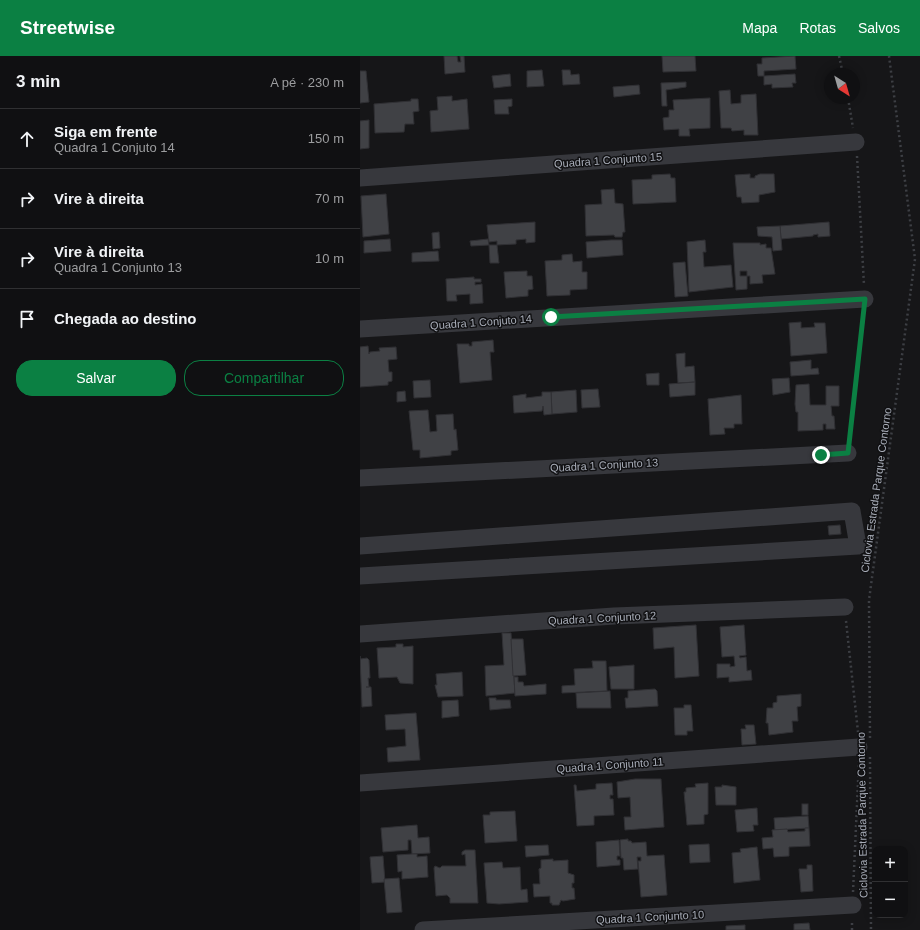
<!DOCTYPE html>
<html lang="pt">
<meta charset="utf-8">
<style>
:root{--surface:#101012;--page:#1e1e20;--text:#f1f3f6;--muted:#9c9d9f;--line:#303032;--accent:#0b8043}
body{margin:0;font-family:Arial,sans-serif;background:var(--page);color:var(--text)}
.controls{position:absolute;right:12px;bottom:12px;display:grid;overflow:hidden;border-radius:8px;box-shadow:0 2px 10px #0003}
.controls button{width:36px;height:36px;display:grid;place-items:center;padding:0;border:0;border-bottom:1px solid var(--line);background:var(--surface);color:var(--text);font:20px sans-serif}
.compass{position:absolute;left:464px;top:12px;width:36px;height:36px;border-radius:50%;background:var(--surface);box-shadow:0 2px 10px #0003;rotate:143deg}
.stop{position:absolute;width:12px;height:12px;margin:-9px;border:3px solid #0b8043;border-radius:50%;background:#fff}
.stop.end{background:#0b8043;border-color:#fff;box-shadow:0 1px 4px #0008}
.list{margin:0;padding:0;list-style:none}
h2{display:flex;justify-content:space-between;align-items:center;height:52px;margin:0;padding:0 16px;font-size:17px}
h2 small{font-size:13px;font-weight:400;color:var(--muted)}
.list li{display:grid;grid-template-columns:26px 1fr auto;gap:12px;align-items:center;box-sizing:border-box;height:60px;padding:0 16px;border-top:1px solid var(--line)}
.list b{display:block;font-size:15px;white-space:nowrap}
.list p{margin:0;font-size:13px;white-space:nowrap;color:var(--muted)}
.list em{font-size:13px;font-style:normal;color:var(--muted)}
.actions{display:flex;gap:8px;padding:12px 16px}
.actions a{flex:1;padding:9px 0;border:1px solid var(--accent);border-radius:16px;text-align:center;font-size:14px;color:var(--accent)}
.actions .main{background:var(--accent);color:#fff}
.icon{flex:none;width:22px;height:22px;fill:none;stroke:currentColor;stroke-width:2;stroke-linecap:round;stroke-linejoin:round}
.map{position:relative;flex:none;width:560px;height:874px;overflow:hidden}
header{display:flex;align-items:center;gap:24px;box-sizing:border-box;height:56px;padding:0 20px;background:var(--accent);color:#fff}
header strong{font-size:19px}
nav{display:flex;gap:22px;margin-inline-start:auto;font-size:14px}
main{display:flex}
aside{flex:1;background:var(--surface)}
.map>svg:first-child{display:block}
.building{fill:#404145;stroke:#303034}
.lines{fill:none;stroke-linecap:round;stroke-linejoin:round}
.path{stroke:#3d3f44;stroke-width:2.5;stroke-dasharray:2 3;stroke-linecap:butt}
.street{stroke:#37383d;stroke-width:17}
.route{stroke:#0b8043;stroke-width:5}
.labels{text-anchor:middle;stroke-width:3;stroke-linejoin:round;paint-order:stroke}
.street-label{font-size:11px;fill:#a8adb8;stroke:#111113}
</style>
<header>
<strong>Streetwise</strong>
<nav><a>Mapa</a><a>Rotas</a><a>Salvos</a></nav>
</header>
<main>
<aside>
<h2>3 min<small>A pé · 230 m</small></h2>
<ul class="list">
<li><svg class="icon" aria-label="ahead" viewBox="0 0 24 24"><path d="M12 20V5M6 11l6-6 6 6"/></svg><div><b>Siga em frente</b><p>Quadra 1 Conjuto 14</p></div><em>150 m</em></li>
<li><svg class="icon" aria-label="right" viewBox="0 0 24 24"><path d="M7 20v-9h11M14 6l5 5-5 5"/></svg><div><b>Vire à direita</b></div><em>70 m</em></li>
<li><svg class="icon" aria-label="right" viewBox="0 0 24 24"><path d="M7 20v-9h11M14 6l5 5-5 5"/></svg><div><b>Vire à direita</b><p>Quadra 1 Conjunto 13</p></div><em>10 m</em></li>
<li><svg class="icon" aria-label="arrive" viewBox="0 0 24 24"><path d="M6 21V4h12l-3 4 3 4H6"/></svg><div><b>Chegada ao destino</b></div></li>
</ul>
<div class="actions"><a class="main">Salvar</a><a>Compartilhar</a></div>
</aside>
<div class="map">
<svg width="560" height="874" viewBox="0 0 560 874">
<rect width="100%" height="100%" fill="#161618"/>
<g class="building">
<path d="M84,0H97L98,6H101L100,0H104L105,16L85,18Z"/>
<path d="M302,0H335L336,15L303,16Z"/>
<path d="M435,0L436,13L404,15V20H398L397,8H402V2Z"/>
<path d="M182,14L184,30L167,31V15Z"/>
<path d="M202,14H210L211,19L219,18L220,28L203,29Z"/>
<path d="M0,15H6L9,46L0,47Z"/>
<path d="M150,18L151,30L134,32L132,20Z"/>
<path d="M435,18L436,27H432L433,31L412,32V28L404,29V20Z"/>
<path d="M326,26V31L306,34L307,50H302L301,27Z"/>
<path d="M279,29L280,38L254,41L253,31Z"/>
<path d="M370,34L371,48L381,47V39L396,38L398,79H384V74L372,75L371,72H361L359,35Z"/>
<path d="M92,40V45L107,43L109,73L71,76L70,55L78,54L77,41Z"/>
<path d="M350,42V72L329,73L330,80H319V73L304,74L303,62L309,61V54H314L313,44Z"/>
<path d="M51,43H58L59,55L53,56L54,68H45L44,76L15,77L14,48L51,45Z"/>
<path d="M152,43V50L148,51L149,58H135L134,44Z"/>
<path d="M9,64V92L0,93V65Z"/>
<path d="M310,118L311,122H315L316,146L273,148L272,124L292,123V119Z"/>
<path d="M390,118V122H395V120L400,118H414L415,136L399,139V146L382,147L381,141H377L375,119Z"/>
<path d="M254,133L255,147L263,148L265,176H263L262,181H255L254,179L226,180L225,149L242,148L241,134Z"/>
<path d="M26,138L29,178L3,181L1,140Z"/>
<path d="M175,166V186L166,187V183L156,184V188L137,189V185L129,186L127,169Z"/>
<path d="M469,166L470,180L458,181V178L453,179V180L421,183L420,170Z"/>
<path d="M420,170L422,194L413,195L412,181L398,180L397,171Z"/>
<path d="M79,176L80,192L73,193L72,177Z"/>
<path d="M30,183L31,195L4,197V185Z"/>
<path d="M128,183L129,189L111,190L110,185Z"/>
<path d="M251,184H262L263,199L227,202L226,186Z"/>
<path d="M345,184L346,196H343L344,211L371,209L373,231L329,236L327,186Z"/>
<path d="M373,187H400V189L406,188V192H411L415,218L402,219L403,227L390,228V220H387V215H380V220H387V233L376,234Z"/>
<path d="M129,189H137L139,207H130Z"/>
<path d="M78,195L79,205L52,206V197Z"/>
<path d="M212,198L213,206L222,205V216H227V233L210,234V239L187,240L185,205L202,204V199Z"/>
<path d="M325,206L328,240L315,241L313,207Z"/>
<path d="M167,215V220H172L173,233L168,234V240L146,242L144,216Z"/>
<path d="M114,221V223H121V226H115V229L122,228L123,247L110,248V238L96,239L97,245H87L86,223Z"/>
<path d="M441,266V272L455,271L454,267H465L467,297L431,300L429,267Z"/>
<path d="M133,284L134,296H130L132,324L100,327L97,288H109V290H112V286Z"/>
<path d="M8,290L9,298L10,296L20,295L19,292L36,291L37,303L28,304L29,316H32V325L28,326V329L0,331V291Z"/>
<path d="M325,297V311L334,310L335,326L318,327L316,298Z"/>
<path d="M451,304V313L458,312L459,318L431,320L430,306Z"/>
<path d="M299,317V329H287L286,318Z"/>
<path d="M429,322L430,336L413,339L412,323Z"/>
<path d="M70,324L71,341L54,342L53,325Z"/>
<path d="M335,326V339L310,341L309,328Z"/>
<path d="M449,328L450,349H466V330H479V350H471L472,360H474L475,373H466V368H463V374L438,375V356H436L435,348L436,329Z"/>
<path d="M238,333L240,351L222,352L221,334Z"/>
<path d="M216,334L217,356L192,358L191,336Z"/>
<path d="M45,335L46,345L37,346V336Z"/>
<path d="M182,336H191L192,358L184,359L183,350L182,355L154,357L153,340L166,338V342L182,340Z"/>
<path d="M381,339L382,368H374V372H364L365,378L350,379L348,343Z"/>
<path d="M68,354L70,376L77,375L76,359L93,358L94,374L96,373L98,394L91,395V399L60,402V394H53L49,355Z"/>
<path d="M480,469L481,478L469,479L468,470Z"/>
<path d="M336,569L339,620L315,622L314,591L294,593L293,572Z"/>
<path d="M384,569L386,599L379,600L380,602L386,601L387,615L391,614L392,624L369,626V621L357,622V608H370V611L375,610L374,600L362,601L360,571Z"/>
<path d="M142,577H151L155,637L126,640L125,610L144,609Z"/>
<path d="M151,583H163L166,619L153,620Z"/>
<path d="M36,588H43V591L53,590V628L40,627L37,621L19,622L17,592L36,591Z"/>
<path d="M0,600V603L7,602L9,604L10,622H8L9,631H6H11L12,650L2,651Z"/>
<path d="M232,605H246L247,635L202,637V630L215,629L214,613L233,612Z"/>
<path d="M274,609V633H251L249,611Z"/>
<path d="M102,616L103,640L78,641L75,629H77L76,618Z"/>
<path d="M154,621H158V626H163L164,630L186,628V638L155,640Z"/>
<path d="M295,633L297,635L298,650L266,652L265,642H268V635Z"/>
<path d="M250,635L251,652H217L216,637Z"/>
<path d="M441,638V650L437,651L438,665H432L433,676L409,679L408,667H406L407,652H413V647L417,646V640Z"/>
<path d="M129,642H136V644H150L151,652L130,654Z"/>
<path d="M98,644L99,660L82,662V645Z"/>
<path d="M324,649H331L333,675H327V679H315L314,652H324Z"/>
<path d="M56,657L60,704L28,706L27,692L46,690L45,673L26,674L25,659Z"/>
<path d="M385,669H394L396,688L382,689L381,673H386Z"/>
<path d="M275,723H301L304,771L265,774L264,761H271L270,741L258,742L257,726Z"/>
<path d="M252,727L253,739H250V743H253L254,759L234,760V769L217,770L214,729H216L217,735L236,733V728Z"/>
<path d="M348,727V758L344,759V768L327,769L324,736H326V732L336,731L335,728Z"/>
<path d="M362,729L376,731V749H356L355,731H362Z"/>
<rect x="442" y="748" width="6" height="11"/>
<path d="M397,752L398,769H393L394,775L377,776L375,754Z"/>
<path d="M155,755L157,785L125,787L123,759H130V756Z"/>
<path d="M448,760L449,772L415,774L414,762Z"/>
<path d="M57,769L58,782L69,781L70,797L52,798L51,784H48V794L23,796L21,772Z"/>
<path d="M445,772H449L450,790L429,791V800L414,801L413,792L403,793L402,782L413,781L412,774L427,773L428,776L445,775Z"/>
<path d="M268,783V785H271L272,787L286,786L287,800L304,799L307,839L281,841L278,805H281V801H277L278,813L264,814L263,802H261L260,784Z"/>
<path d="M259,784L260,800H257V804H260V809L237,811L236,786Z"/>
<path d="M349,788L350,806L330,807L329,789Z"/>
<path d="M188,789L189,799L166,801L165,790Z"/>
<path d="M397,791L400,824L374,827L372,797L381,796L380,793Z"/>
<path d="M105,794H115L118,847H90V842L87,839L76,840L74,812L75,810L80,812L82,810H106L105,798L102,799V796Z"/>
<path d="M52,798H57V801L67,800L68,821L42,823V815L38,816L37,799Z"/>
<path d="M23,800L25,826L12,827L10,801Z"/>
<path d="M193,803V805L208,804V817L214,819V827H212V832H214L215,843L203,845L201,844L199,849H192V847H190V840L174,841L173,828H180L179,813L181,812V804Z"/>
<path d="M142,806L143,812L160,811L161,834L167,833L168,846L139,848L127,847L124,807Z"/>
<path d="M447,809H452L453,835L441,836L439,813H447Z"/>
<path d="M39,822L42,856L27,857L24,823Z"/>
<path d="M449,867L450,874H434V868Z"/>
<path d="M385,869V874H366V870Z"/>
</g>
<g class="lines">
<g class="path">
<path d="M479,0L483,18"/>
<path d="M488,42L493,72"/>
<path d="M497,100L504,229"/>
<path d="M490,382L504,258"/>
<path d="M486,565L498,676"/>
<path d="M510,682L509,544L555,203L529,0"/>
<path d="M510,701L511,874"/>
<path d="M493,836L499,705"/>
<path d="M492,874V865"/>
</g>
<g class="street">
<path d="M0,122L496,86"/>
<path d="M0,273L505,243"/>
<path d="M0,422L488,397"/>
<path d="M0,490L492,455L498,490L0,520"/>
<path d="M0,578L254,560L485,551"/>
<path d="M0,727L499,691"/>
<path d="M63,874L493,849"/>
</g>
</g>
<g class="lines">
<path class="route" d="M191,261L505,243L488,397L461,399"/>
</g>
<g class="labels">
<g class="street-label">
<text transform="translate(248 104) rotate(-4)" y="4">Quadra 1 Conjunto 15</text>
<text transform="translate(121 266) rotate(-4)" y="4">Quadra 1 Conjuto 14</text>
<text transform="translate(244 409) rotate(-3)" y="4">Quadra 1 Conjunto 13</text>
<text transform="translate(516 434) rotate(-82)" y="4">Ciclovia Estrada Parque Contorno</text>
<text transform="translate(242 562) rotate(-3)" y="4">Quadra 1 Conjunto 12</text>
<text transform="translate(250 709) rotate(-4)" y="4">Quadra 1 Conjunto 11</text>
<text transform="translate(502 759) rotate(-91)" y="4">Ciclovia Estrada Parque Contorno</text>
<text transform="translate(290 861) rotate(-3)" y="4">Quadra 1 Conjunto 10</text>
</g>
</g>
</svg>
<div class="controls">
<button>+</button>
<button>−</button>
</div>
<svg class="compass" viewBox="-18 -18 36 36"><path d="M0-13l5 13h-10z" fill="#e53935"/><path d="M0 13l5-13h-10z" fill="#9c9d9f"/></svg>
<div class="stop" style="left:191px;top:261px"></div>
<div class="stop end" style="left:461px;top:399px"></div>
</div>
</main>
